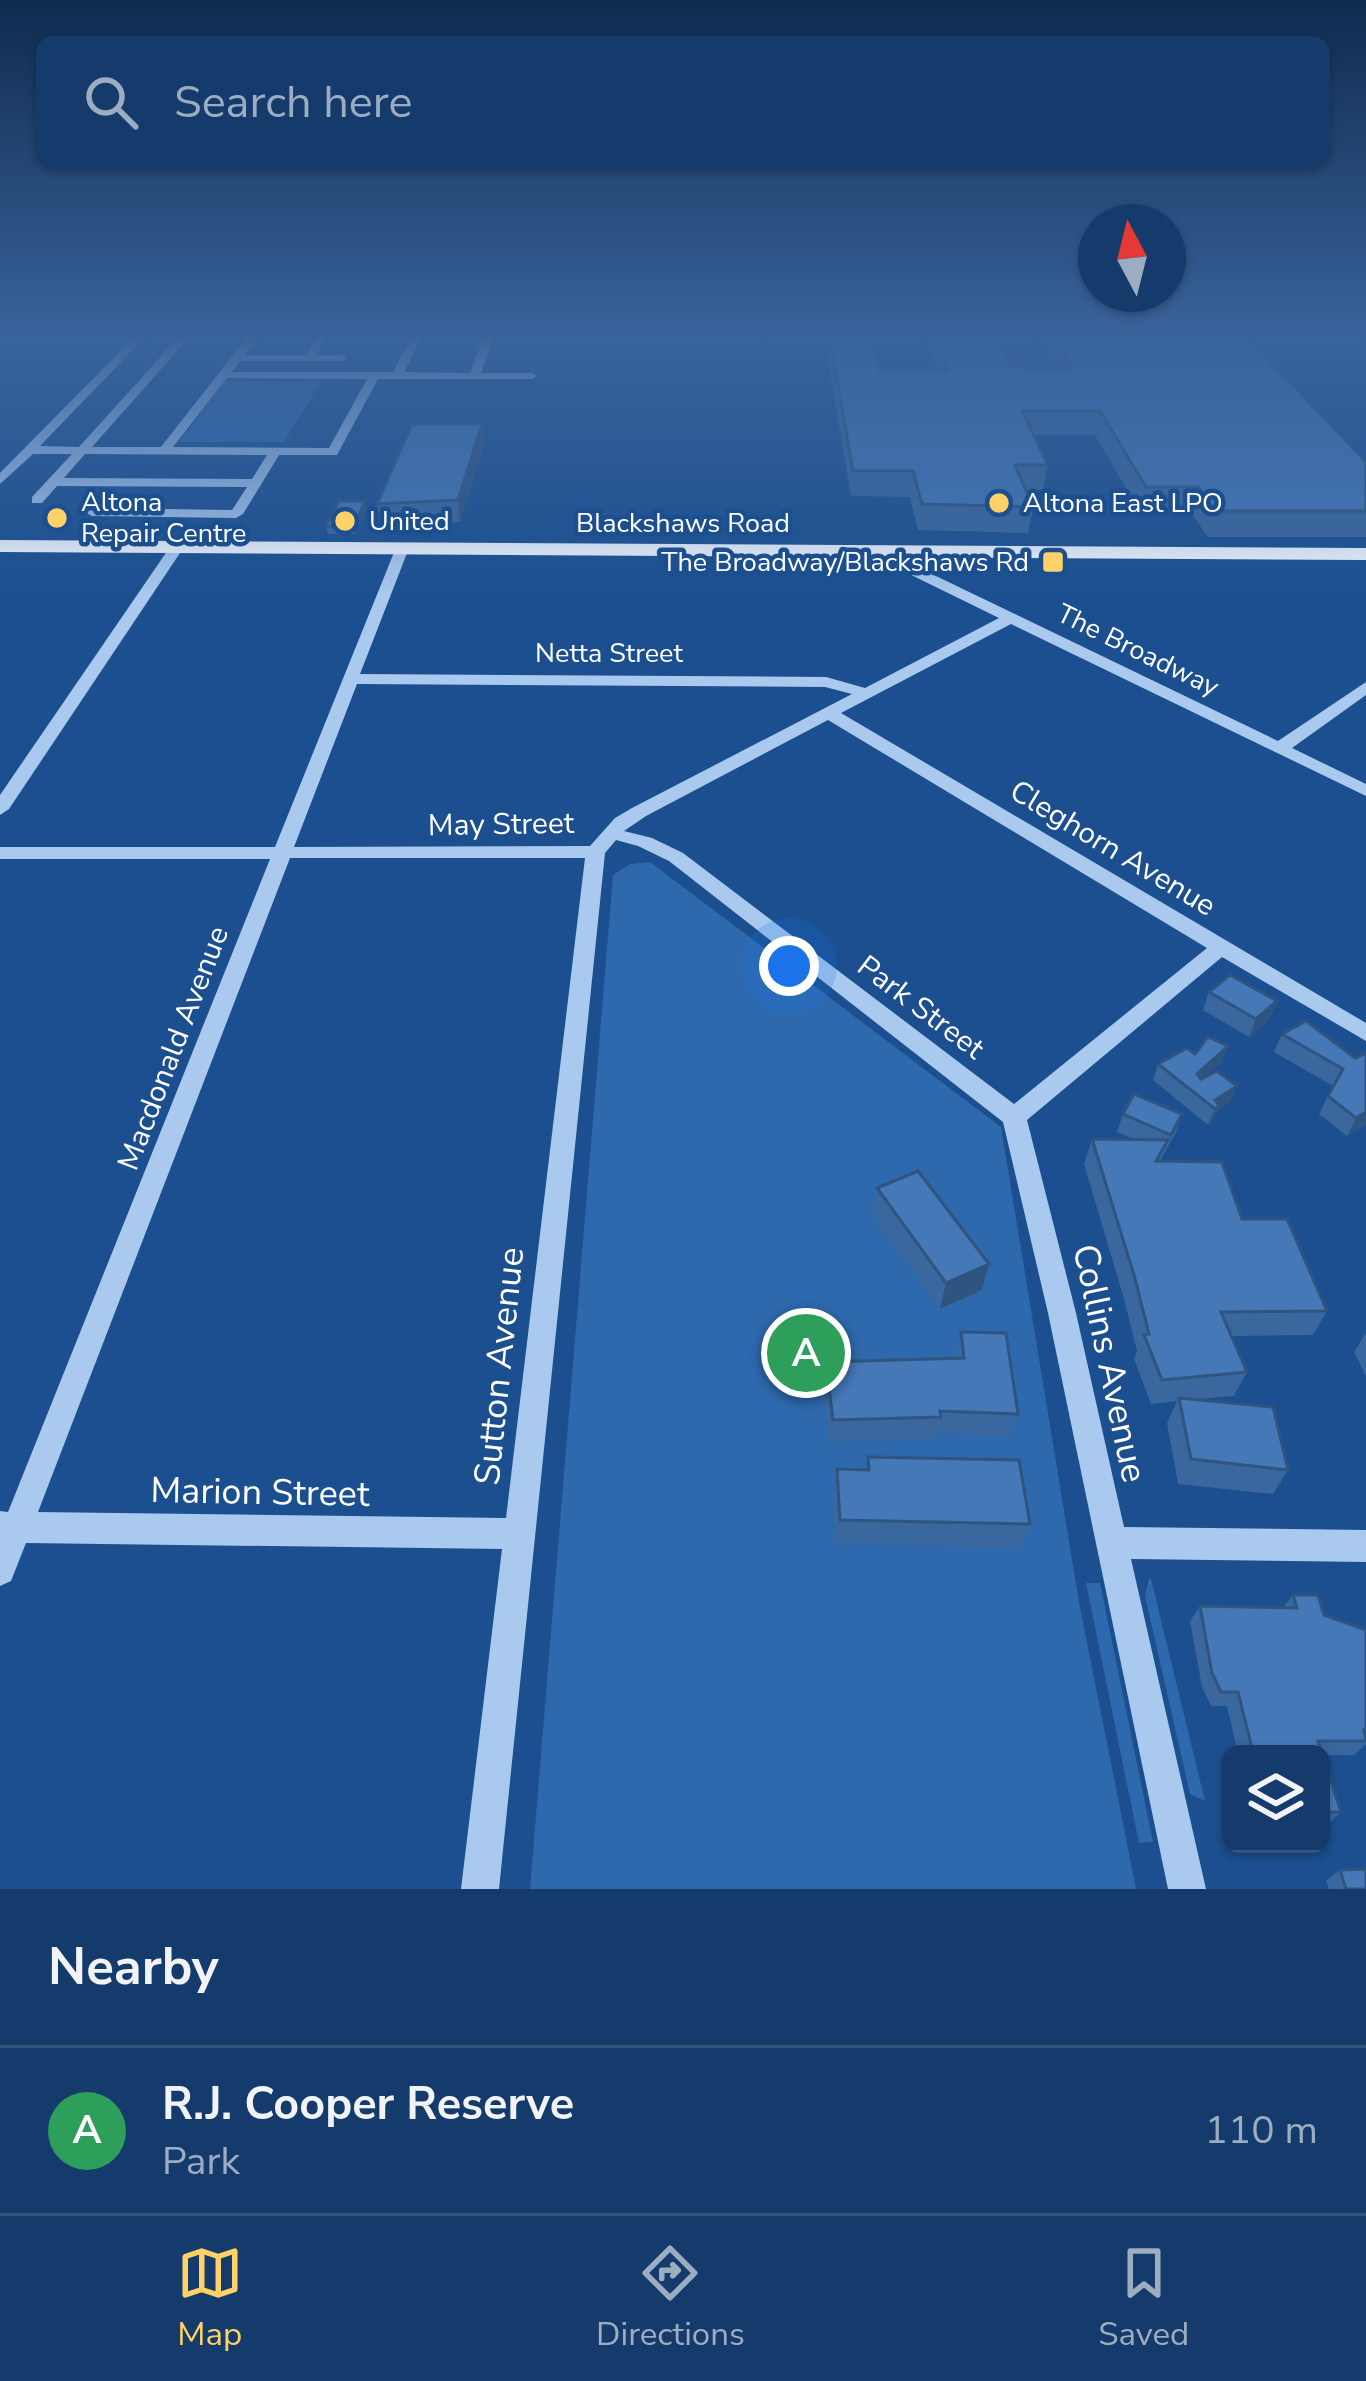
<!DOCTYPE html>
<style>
:root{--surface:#143b6b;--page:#214673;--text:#f1f3f6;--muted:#9dadc1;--line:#33557e;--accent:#ffd166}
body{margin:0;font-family:"Nunito Sans",sans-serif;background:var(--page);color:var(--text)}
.controls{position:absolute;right:36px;bottom:36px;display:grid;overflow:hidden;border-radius:18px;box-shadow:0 3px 9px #0004}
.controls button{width:108px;height:108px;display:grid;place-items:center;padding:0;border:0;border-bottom:3px solid var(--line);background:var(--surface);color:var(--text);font:60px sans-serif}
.compass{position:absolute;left:1078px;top:204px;width:108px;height:108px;border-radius:50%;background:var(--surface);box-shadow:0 3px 9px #0004;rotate:353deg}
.you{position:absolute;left:789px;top:966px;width:42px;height:42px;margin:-30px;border:9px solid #fff;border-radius:50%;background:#1a73e8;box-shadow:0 0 0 18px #1a73e833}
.badge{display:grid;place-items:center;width:78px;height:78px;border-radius:50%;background:var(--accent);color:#fff;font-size:39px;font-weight:700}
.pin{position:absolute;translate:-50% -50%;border:6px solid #fff;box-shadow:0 3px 12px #0006}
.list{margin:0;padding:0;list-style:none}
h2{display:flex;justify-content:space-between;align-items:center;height:156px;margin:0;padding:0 48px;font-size:51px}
h2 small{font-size:39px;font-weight:400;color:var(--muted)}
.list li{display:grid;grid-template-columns:78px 1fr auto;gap:36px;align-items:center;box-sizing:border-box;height:168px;padding:0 48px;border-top:3px solid var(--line)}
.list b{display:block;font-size:45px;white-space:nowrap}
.list p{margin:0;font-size:39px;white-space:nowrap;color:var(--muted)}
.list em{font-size:39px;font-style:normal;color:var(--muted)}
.icon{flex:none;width:66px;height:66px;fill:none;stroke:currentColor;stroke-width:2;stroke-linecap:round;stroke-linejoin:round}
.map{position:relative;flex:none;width:1366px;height:1889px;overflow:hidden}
.search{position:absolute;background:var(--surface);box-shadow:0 3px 9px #0004;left:36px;right:36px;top:36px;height:132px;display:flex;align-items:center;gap:30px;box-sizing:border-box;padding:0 42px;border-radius:18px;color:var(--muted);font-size:45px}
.sheet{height:324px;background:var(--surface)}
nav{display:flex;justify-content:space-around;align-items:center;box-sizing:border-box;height:168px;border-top:3px solid var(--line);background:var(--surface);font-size:33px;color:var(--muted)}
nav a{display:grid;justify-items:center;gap:6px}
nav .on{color:var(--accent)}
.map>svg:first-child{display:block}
.green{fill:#2e69ad}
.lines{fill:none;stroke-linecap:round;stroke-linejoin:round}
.minor{fill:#a9c9ee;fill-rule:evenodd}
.major{fill:#f0f6ff;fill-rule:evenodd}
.wall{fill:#3a679d}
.shaded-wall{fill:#305480}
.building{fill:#4478b7;stroke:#305480;stroke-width:3}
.poi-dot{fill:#ffd166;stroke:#1b4f8f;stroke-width:4.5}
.labels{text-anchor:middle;stroke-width:9;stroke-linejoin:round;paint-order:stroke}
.far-poi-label{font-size:27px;fill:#fff;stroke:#1b4f8f;text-anchor:start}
.far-street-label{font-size:27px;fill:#fff;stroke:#1b4f8f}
.street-label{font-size:30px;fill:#fff;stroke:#1b4f8f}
.near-street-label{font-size:36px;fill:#fff;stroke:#1b4f8f}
</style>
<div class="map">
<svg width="1366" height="1889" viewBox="0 0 1366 1889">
<rect width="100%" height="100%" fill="#1b4f8f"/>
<g class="green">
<path d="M225,381H322L284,442H179Z"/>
<path d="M650,862L1001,1127L1079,1602L1136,1889H530L613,875L630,864Z"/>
<path d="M1149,1578L1151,1579L1205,1801L1190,1794L1145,1596Z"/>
<path d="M1086,1583H1100L1153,1842L1139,1843Z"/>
</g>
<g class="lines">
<g class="minor">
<path d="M139,332H150L40,446L79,447L183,332H194L92,447H161L251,332H262L245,355H306L320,332H330L316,355H342L347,358L342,361H240L232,372H393L414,332H424L404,372L470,373L485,332H495L481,373H532L537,376L532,379H378L337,455H279L243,514L236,518L92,516L85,512L92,508L232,510L247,487L57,486L42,503H32V497L72,454H33L0,484V473ZM227,378L367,379L329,448L173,447ZM85,454L267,455L252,479L64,478Z"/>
<path d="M172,544L184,547L9,809L0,815V795Z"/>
<path d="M397,545L409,548L360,674L826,677L865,688L999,618L899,569L887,551L894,547L899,548L909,563L1278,741L1366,682V695L1292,748L1366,784V796L1011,624L841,713L1366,1023V1041L1222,957L1027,1120L1076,1313L1124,1527L1366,1530V1562L1131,1559L1206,1889H1168L1048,1313L1003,1122L669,861L638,846L616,840L605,853L499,1889H461L502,1549L26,1543L11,1581L0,1586V1511L8,1512L270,859H0V847H275ZM357,684L825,687L852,694L632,808L615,818L590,846L294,847ZM828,720L1207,948L1014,1104L683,853L652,838L624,831L646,816ZM290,858H585L506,1518L38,1512Z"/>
</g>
<path class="major" d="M0,540L1366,548V560L0,552Z"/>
</g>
<g class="wall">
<path d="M823,332H870L879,370H936L923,332H994L1011,367L1056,368L1035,332H1242L1366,462V537H1208L1191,513L1140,512L1095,435H1033L1048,465L1043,490H1026L1033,507L1028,533L918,530L910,497L851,496Z"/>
<path d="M482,424L484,444L460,522L381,526L377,504Z"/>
<path d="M366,509L355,534H328L326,526Z"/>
<path d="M1209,992L1277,1001L1269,1019L1249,1037L1203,1010Z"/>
<path d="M1282,1034L1355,1058L1366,1124L1347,1136L1319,1114L1333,1086L1274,1052Z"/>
<path d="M1195,1054L1221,1062L1204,1077L1237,1086L1230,1102L1217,1111L1213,1121L1208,1125L1153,1080L1158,1064Z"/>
<path d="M1123,1114H1182L1176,1132L1160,1161L1242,1219L1327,1311L1313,1335L1231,1336L1247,1372L1234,1396L1197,1399L1288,1470L1273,1494L1178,1484L1167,1423L1177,1401L1151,1404L1134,1359L1137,1351L1124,1299L1084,1164L1092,1139L1135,1140L1117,1132Z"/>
<path d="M877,1188L989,1264L982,1290L940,1309L872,1214Z"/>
<path d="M961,1332L1018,1414L1010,1436L937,1433L936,1439L829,1442L823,1384L826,1362L956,1358Z"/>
<path d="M1365,1334H1366V1376L1354,1352Z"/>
<path d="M868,1457L1030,1524L1020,1548L836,1543L833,1494L837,1469L865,1470Z"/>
<path d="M1293,1595L1324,1615L1366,1630V1744L1354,1755H1322L1341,1812L1327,1825L1321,1824V1754H1238L1227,1706H1211L1202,1687L1190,1621L1200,1606L1283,1608Z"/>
<path d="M1340,1870L1366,1889H1329L1326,1881Z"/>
</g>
<g class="shaded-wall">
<path d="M482,424L484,444L460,522L458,500Z"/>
<path d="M365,501L366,509L355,534L354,526Z"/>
<path d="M1277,1001L1269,1019L1249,1037L1256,1019Z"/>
<path d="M1228,1046L1221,1062L1191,1090L1197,1074Z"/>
<path d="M1237,1086L1230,1102L1217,1111L1213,1121L1208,1125L1215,1109V1100Z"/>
<path d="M1366,1112V1124L1347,1136L1356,1118Z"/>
<path d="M989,1264L982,1290L940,1309L946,1283Z"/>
</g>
<g class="building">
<path d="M829,332H870L879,370H947L933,332H994L1011,367L1073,368L1052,332H1242L1366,462V511H1215L1198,487H1146L1100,411H1022L1048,465H1015L1033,507L922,504L913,471H853Z"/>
<path d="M412,424H482L458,500L377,504Z"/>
<path d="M339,501H365L354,526H326Z"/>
<path d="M1230,975L1277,1001L1256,1019L1209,992Z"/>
<path d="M1306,1021L1355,1058L1366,1053V1112L1356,1118L1328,1096L1343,1069L1282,1034Z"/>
<path d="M1208,1037L1228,1046L1197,1074L1201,1079L1217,1071L1237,1086L1215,1100L1219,1105L1215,1109L1158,1064L1187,1048L1195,1054Z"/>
<path d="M1134,1094L1182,1114L1171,1135L1123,1114Z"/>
<path d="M1092,1139L1168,1140L1156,1161L1222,1162L1242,1219H1287L1327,1311L1221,1312L1247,1372L1162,1380L1144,1335L1149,1334L1134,1275Z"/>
<path d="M918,1171L989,1264L946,1283L877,1188Z"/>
<path d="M961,1332L1006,1333L1018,1414L940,1411L941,1417L833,1420L826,1362L964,1358Z"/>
<path d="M1179,1398L1273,1407L1288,1470L1191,1459Z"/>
<path d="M868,1457L1019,1460L1030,1524L840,1520L837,1469L869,1470Z"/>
<path d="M1293,1595H1318L1324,1615L1366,1630V1730H1364L1366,1741H1318L1341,1812H1321V1754H1246L1244,1747L1252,1748L1238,1692H1221L1212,1673L1200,1606L1297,1608Z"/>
<path d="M1366,1869V1889H1346L1340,1870Z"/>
</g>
<linearGradient id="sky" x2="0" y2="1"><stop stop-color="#0f2b4f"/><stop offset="0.56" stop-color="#39639b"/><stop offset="1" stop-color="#39639b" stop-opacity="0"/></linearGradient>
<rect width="1366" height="597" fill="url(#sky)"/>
<g class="poi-dot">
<circle cx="999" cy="503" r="12"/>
<circle cx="57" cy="518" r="12"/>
<circle cx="345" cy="521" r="12"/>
<rect x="1041" y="550" width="24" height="24" rx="6"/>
</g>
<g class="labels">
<g class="far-poi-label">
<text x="81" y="511">Altona<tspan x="81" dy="31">Repair Centre</tspan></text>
<text x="1023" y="512">Altona East LPO</text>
<text x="369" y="530">United</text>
<text x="1029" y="571" text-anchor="end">The Broadway/Blackshaws Rd</text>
</g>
<g class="far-street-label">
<text x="683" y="532">Blackshaws Road</text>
<text transform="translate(1138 650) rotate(26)" y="9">The Broadway</text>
<text x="609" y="662">Netta Street</text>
</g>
<g class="street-label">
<text transform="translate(501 824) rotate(-1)" y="10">May Street</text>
<text transform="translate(1113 848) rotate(31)" y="10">Cleghorn Avenue</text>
<text transform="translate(921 1007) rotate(37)" y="10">Park Street</text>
<text transform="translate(173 1048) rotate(-69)" y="10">Macdonald Avenue</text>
</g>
<g class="near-street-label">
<text transform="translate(1111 1363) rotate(78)" y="13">Collins Avenue</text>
<text transform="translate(498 1366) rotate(-84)" y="13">Sutton Avenue</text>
<text transform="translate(260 1491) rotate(1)" y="13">Marion Street</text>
</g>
</g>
</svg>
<div class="controls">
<button><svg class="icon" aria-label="layers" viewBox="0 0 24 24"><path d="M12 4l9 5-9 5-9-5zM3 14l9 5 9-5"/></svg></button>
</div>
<svg class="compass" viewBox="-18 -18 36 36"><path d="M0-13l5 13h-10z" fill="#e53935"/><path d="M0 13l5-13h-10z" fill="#9dadc1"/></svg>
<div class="you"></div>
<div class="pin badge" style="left:806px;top:1353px;background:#2e9e5b">A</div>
<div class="search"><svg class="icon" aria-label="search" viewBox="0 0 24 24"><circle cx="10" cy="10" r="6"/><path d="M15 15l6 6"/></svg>Search here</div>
</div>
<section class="sheet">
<h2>Nearby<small></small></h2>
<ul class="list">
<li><span class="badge" style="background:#2e9e5b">A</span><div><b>R.J. Cooper Reserve</b><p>Park</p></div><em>110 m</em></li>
</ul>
</section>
<nav>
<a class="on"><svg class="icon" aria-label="map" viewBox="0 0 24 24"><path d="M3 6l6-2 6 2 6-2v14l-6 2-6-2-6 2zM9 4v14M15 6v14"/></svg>Map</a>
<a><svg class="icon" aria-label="directions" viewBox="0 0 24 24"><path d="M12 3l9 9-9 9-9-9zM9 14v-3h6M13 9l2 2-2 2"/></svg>Directions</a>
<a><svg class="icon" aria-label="saved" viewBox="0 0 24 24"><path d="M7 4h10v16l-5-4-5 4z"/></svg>Saved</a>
</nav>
